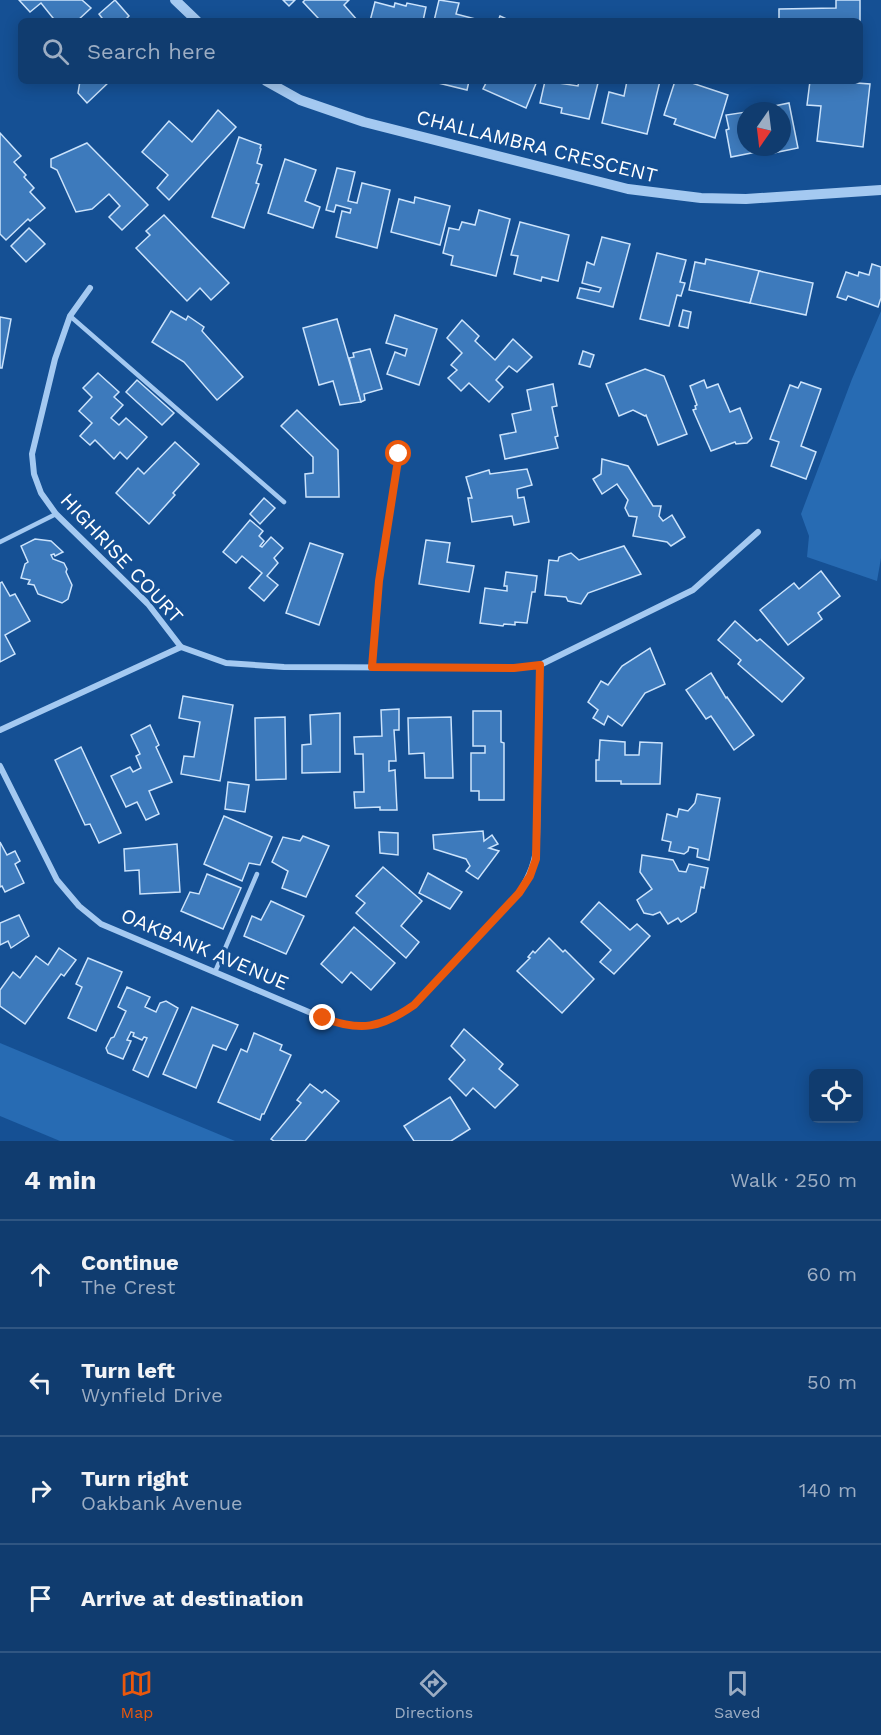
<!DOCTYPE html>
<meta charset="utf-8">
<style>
:root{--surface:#103c6f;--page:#1e4777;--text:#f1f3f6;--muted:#9cadc3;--line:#305682;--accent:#ea580c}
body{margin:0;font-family:"Work Sans",sans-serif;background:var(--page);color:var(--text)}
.controls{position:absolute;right:18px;bottom:18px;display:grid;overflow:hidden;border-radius:9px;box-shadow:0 3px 15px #0003}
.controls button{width:54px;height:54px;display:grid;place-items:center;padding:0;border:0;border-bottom:2px solid var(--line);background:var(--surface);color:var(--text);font:30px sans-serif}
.compass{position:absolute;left:737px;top:102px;width:54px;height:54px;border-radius:50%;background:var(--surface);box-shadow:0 3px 15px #0003;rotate:194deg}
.stop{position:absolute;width:18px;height:18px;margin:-14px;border:4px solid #ea580c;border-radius:50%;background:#fff}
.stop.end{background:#ea580c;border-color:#fff;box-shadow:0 2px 6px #0008}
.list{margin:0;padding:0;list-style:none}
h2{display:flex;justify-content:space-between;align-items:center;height:78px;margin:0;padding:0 24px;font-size:26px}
h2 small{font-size:20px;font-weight:400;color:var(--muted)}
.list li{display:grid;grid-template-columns:39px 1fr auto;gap:18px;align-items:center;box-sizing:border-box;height:108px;padding:0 24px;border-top:2px solid var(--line)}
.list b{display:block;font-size:22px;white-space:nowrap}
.list p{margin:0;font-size:20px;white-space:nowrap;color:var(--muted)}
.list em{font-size:20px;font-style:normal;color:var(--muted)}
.icon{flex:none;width:33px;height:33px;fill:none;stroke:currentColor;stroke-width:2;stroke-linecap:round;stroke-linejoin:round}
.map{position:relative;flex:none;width:881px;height:1141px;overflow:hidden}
.search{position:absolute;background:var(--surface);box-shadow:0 3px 15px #0003;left:18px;right:18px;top:18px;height:66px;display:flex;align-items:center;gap:15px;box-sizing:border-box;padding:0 21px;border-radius:9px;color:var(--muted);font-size:22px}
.sheet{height:510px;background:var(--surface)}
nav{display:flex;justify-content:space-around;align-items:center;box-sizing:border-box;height:84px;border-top:2px solid var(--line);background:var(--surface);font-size:16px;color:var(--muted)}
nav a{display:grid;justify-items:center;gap:3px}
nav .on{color:var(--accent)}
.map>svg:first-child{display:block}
.green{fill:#276bb3}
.building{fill:#3d7abc;stroke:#cbe3fc;stroke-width:1.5}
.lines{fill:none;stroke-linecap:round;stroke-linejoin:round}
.service{stroke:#a4c9f1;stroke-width:4.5}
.minor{stroke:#a4c9f1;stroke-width:6}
.tertiary{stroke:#a4c9f1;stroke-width:10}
.route{stroke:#ea580c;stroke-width:8}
.labels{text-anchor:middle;stroke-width:6;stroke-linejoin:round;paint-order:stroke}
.street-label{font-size:20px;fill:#fff;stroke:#155094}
</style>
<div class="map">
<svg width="881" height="1141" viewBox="0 0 881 1141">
<rect width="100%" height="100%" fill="#155094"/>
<g class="green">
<path d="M881,311V558L877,581L807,557L809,536L801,514L852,379Z"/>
<path d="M0,1043L235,1141H60L0,1116Z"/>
</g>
<g class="building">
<path d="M19,0H82L91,8L77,21H50L53,18L41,3L30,12Z"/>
<path d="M115,0L129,16L124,21H99L102,18L99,14Z"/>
<path d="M283,0H295L289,6Z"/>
<path d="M305,0H349L344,5L358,21H315L318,18L303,2Z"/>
<path d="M439,0L459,3L456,14L483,21H434Z"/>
<path d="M836,0H860V21H779V9L836,8Z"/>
<path d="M375,2L394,7L395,3L406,6L407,3L426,7L423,21H370Z"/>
<path d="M500,16L511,21H498Z"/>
<path d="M80,81H110L87,103L78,93Z"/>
<path d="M430,81H469L467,90Z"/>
<path d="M487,81H537L526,108L483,89Z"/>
<path d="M545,81L578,86L579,81H600L598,83L589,119L561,113L562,108L540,103Z"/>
<path d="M627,81H660L647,134L602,123L609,92L624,96Z"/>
<path d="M675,81H686L728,95L715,138L674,124L676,119L664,115Z"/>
<path d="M810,81H857V83L870,84L863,147L817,141L821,106L807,105Z"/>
<path d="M789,103L798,148L773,153L772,149L731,157L726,130L729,129L726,115L746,112V147H782V111H749Z"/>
<path d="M218,110L236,127L169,200L157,188L168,175L142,152L169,121L192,142Z"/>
<path d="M0,133L21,156L14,162L26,175L24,177L34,188L30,192L45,208L30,221L28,219L6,240L0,234Z"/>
<path d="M239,137L261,145L260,148L261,149L257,163L262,165L256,183L259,184L244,228L212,217Z"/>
<path d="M87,143L148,205L122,230L109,217L120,206L109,194L92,209L76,212L57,170L51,167V159Z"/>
<path d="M285,159L316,170L305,201L320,207L313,228L268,213Z"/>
<path d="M337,168L355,172L348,201L357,203L362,183L390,190L377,248L336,237L342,211L350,213L351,209L336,205L334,212L326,210Z"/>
<path d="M415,197L450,206L440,245L391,232L399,199L414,203Z"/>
<path d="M479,210L510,219L496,276L451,265L453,256L443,253L449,228L459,230L462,222L475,225Z"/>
<path d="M164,215L229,283L211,300L200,288L187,301L136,248L150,235L146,231Z"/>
<path d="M520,222L569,235L558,281L542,277L541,281L514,274L518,256L511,255Z"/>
<path d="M29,228L45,244L26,262L11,246Z"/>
<path d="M602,237L630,244L613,307L577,298L580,288L599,292L601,288L582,283L587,262L594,265Z"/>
<path d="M657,253L686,260L680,282L685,283L681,296L677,295L669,326L640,319Z"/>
<path d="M706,259L760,271L750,303L689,290L695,262L705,264Z"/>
<path d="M872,264L881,267V298L878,307L848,296L846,300L837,297L846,272L858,276L859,272L869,275Z"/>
<path d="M759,271L813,283L806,315L750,303Z"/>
<path d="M683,310L691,312L688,328L679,326Z"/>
<path d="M171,311L186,320L188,316L204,327L202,331L243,377L217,400L184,362L152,342Z"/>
<path d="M395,315L437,329L419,385L387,374L395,352L405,356L407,349L386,343Z"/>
<path d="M0,317L11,319L2,368H0Z"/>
<path d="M337,319L361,402L340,405L333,381L319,385L303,328Z"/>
<path d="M462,320L479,336L475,341L495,360L513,339L532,357L517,372L509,366L496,380L503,387L489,402L469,383L461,391L448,378L457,370L451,365L462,353L447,338Z"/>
<path d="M370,349L382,389L364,394L365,400L361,402L349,358L354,357L353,353Z"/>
<path d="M583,351L594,355L590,367L579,364Z"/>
<path d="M645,369L664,376L687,434L658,445L646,415L645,416L633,410L619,416L606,384Z"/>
<path d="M98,373L119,392L114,397L123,405L111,418L119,425L126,418L147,437L127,459L120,452L114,459L95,440L90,445L80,436L92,423L79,411L92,397L83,388Z"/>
<path d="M137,380L174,413L162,425L126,392Z"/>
<path d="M704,380L707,388L718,384L730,412L740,408L752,438L747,443L736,444L735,442L711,451L693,410L696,409L695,406L697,405L690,386Z"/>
<path d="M801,382L821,389L801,446L816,452L806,479L771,466L779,442L770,439L790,385L798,388Z"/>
<path d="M553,384L557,406L552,407L558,436L555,437L558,448L505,459L500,435L516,432L512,414L531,410L527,390Z"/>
<path d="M297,410L338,450L339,497H306L305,474L313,473V457L281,426Z"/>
<path d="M175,442L199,464L173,493L175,495L149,524L116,493L138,468L144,474Z"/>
<path d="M602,459L628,466L653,506H661L659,516L663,521L672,515L685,537L671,546L667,542L633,536L637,517L629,516L625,508L628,500L617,484L602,494L593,479L601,474Z"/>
<path d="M527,469L532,485L517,489L518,498L524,497L529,522L514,525L512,516L472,522L468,498H472L466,477L489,470L490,474Z"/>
<path d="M264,498L275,508L260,524L250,514Z"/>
<path d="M250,520L263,531L259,536L264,541L260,546L262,547L271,537L283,548L274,558L278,563L267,576L278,585L264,601L249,588L262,573L242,556L236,563L223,552Z"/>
<path d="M35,539L51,541L63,552L55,556L54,554L51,555L53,559L64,563L67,569L66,572L72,585L68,599L62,603L38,594L34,585L28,584L30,580L21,578L25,564L28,562L21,546Z"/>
<path d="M426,540L450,543L447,562L474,566L469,592L419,584Z"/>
<path d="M310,543L343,554L319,625L286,613Z"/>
<path d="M624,546L641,574L588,593L581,604L568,601L566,597L545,595L549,560L558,561L559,557L571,553L579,560Z"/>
<path d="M821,571L840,596L818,613L822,619L788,645L760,610L794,583L799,589Z"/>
<path d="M506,572L537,576L535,592H532L527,623L515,622V625L504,624L503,626L480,623L485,588L507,591V586H504Z"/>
<path d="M2,582L10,596L15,594L30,621L5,635L15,654L0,662V583Z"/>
<path d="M735,621L757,641L760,639L804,678L782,702L738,664L741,660L718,640Z"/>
<path d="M650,648L665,684L645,693L622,726L608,716L604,725L593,718L598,710L588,702L601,681L608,685L622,666Z"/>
<path d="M711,673L726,698L727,697L754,735L734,750L711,716L706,719L686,690Z"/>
<path d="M183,696L233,705L220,781L181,774L184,756L194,757L200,722L179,718Z"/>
<path d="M399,709V730H394L396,761H389V771L395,770L397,810H380V807L355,808L354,792H364L363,754H355L354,737L382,736L381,710Z"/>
<path d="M473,711H501V742L504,743V800H479V791H471V753H485V746H473Z"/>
<path d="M340,713V772L302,773V745L311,744L310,715Z"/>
<path d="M285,717L286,779L256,780L255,718Z"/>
<path d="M451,717L453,778H425L424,753L409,754L408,718Z"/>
<path d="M150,725L159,745L156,747L172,782L149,791L159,814L146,820L137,802L126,807L111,776L130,767L133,772L141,768L136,756L140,754L131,735Z"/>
<path d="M600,740L625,742V755H639L640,742L662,743L660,784H621V781H596V760H599Z"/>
<path d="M81,747L121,833L99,843L90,824L85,825L55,760Z"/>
<path d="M228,782L249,785L245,812L225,809Z"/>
<path d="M697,794L720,798L709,860L697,857L698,849L689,847L688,851L684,854L669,851L671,842L662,840L667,814L677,817L679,809L688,811L695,803Z"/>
<path d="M224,816L272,837L260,865L249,863L242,881L204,864Z"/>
<path d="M483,831L484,841L492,835L498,844L489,848L499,851L478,879L466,871L470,866L466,859L434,849L433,835Z"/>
<path d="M379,832L398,833V855L380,853Z"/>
<path d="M303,836L329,846L306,897L282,888L288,871L272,862L283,837L300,841Z"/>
<path d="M0,842L7,855L15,851L20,861L15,864L24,883L5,892L2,886L0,887Z"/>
<path d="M177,844L180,892L140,894L139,870L125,871L124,849Z"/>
<path d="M642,855L673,860L679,871L686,872L689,864L708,868L704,888L701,887L696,912L681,922L678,918L668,924L660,912L653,915L644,913L637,900L652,889L640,872Z"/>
<path d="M383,867L422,901L401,926L419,942L406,958L356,913L365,903L356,896Z"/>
<path d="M428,873L462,892L450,909L419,893Z"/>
<path d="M207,874L241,888L223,929L181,911L190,892L199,894Z"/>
<path d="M271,901L304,916L286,954L244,936L252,916L261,920Z"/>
<path d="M599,902L630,930L637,924L650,936L614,974L600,962L611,950L581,922Z"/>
<path d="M19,915L29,936L11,948L8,941L0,945V923Z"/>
<path d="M354,927L395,963L371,990L351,972L342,983L321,964Z"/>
<path d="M549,938L563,952L565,950L594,979L562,1013L517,971L530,958L528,957L533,951L535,953Z"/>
<path d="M59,948L76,960L64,976L61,974L25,1024L0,1006V990L13,972L20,978L36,956L48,965Z"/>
<path d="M88,958L122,972L96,1031L68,1018L82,987L76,984Z"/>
<path d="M127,987L150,997L145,1007L156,1012L160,1003L166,1001L178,1008L148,1077L133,1070L147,1038L144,1037L142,1040L133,1036L134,1033L131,1032L127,1040L131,1041L123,1059L108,1053L106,1048L111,1038L114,1037L126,1011L118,1007Z"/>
<path d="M192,1007L238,1025L226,1050L213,1045L196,1088L163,1074Z"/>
<path d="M464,1029L503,1064L499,1069L518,1085L495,1108L473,1088L466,1096L449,1079L465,1060L451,1046Z"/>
<path d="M254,1033L282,1045L280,1050L291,1055L264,1114H262L260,1120L218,1102L241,1049L247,1052Z"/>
<path d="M310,1084L322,1093L325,1090L339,1101L305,1141H274L271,1139L301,1103L297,1100Z"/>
<path d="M450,1097L470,1129L451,1141H414L404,1126Z"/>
</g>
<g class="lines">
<g class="service">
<path d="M70,316L284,502"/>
<path d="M0,542L56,514"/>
<path d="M215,972L257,874"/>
</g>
<g class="minor">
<path d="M90,288L70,316L55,359L32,454L34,474L41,493L56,514L148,604L181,647"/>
<path d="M372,667L379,581L399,454"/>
<path d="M0,730L181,647L226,663L284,667L514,668L540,665L693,590L758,532"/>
<path d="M0,766L57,880L79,906L101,924L323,1018C361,1032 381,1028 414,1005L519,893C530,875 536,861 537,840L540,665"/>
</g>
<g class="tertiary">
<path d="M175,0L197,21"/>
<path d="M266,81L300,100L364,122L628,189L701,198L746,199L881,190"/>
</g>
</g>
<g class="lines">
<path class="route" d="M323,1018C361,1032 381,1028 414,1005L519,893L530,876L536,859L540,665L514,668L372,667L379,581L399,454"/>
</g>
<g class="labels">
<g class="street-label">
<text transform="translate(537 146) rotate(14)" y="7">CHALLAMBRA CRESCENT</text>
<text transform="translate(122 558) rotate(47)" y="7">HIGHRISE COURT</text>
<text transform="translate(205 949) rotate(23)" y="7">OAKBANK AVENUE</text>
</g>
</g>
</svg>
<div class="controls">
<button><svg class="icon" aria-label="locate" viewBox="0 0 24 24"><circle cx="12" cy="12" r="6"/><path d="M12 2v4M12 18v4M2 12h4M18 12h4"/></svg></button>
</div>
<svg class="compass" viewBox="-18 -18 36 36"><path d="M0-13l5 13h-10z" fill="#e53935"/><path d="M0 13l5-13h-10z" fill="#9cadc3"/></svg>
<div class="stop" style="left:399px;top:454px"></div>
<div class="stop end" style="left:323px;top:1018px"></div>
<div class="search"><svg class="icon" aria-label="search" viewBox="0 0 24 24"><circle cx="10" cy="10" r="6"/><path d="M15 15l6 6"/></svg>Search here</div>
</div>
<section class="sheet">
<h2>4 min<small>Walk · 250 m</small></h2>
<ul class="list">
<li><svg class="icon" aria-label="ahead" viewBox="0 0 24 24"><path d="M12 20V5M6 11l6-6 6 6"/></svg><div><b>Continue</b><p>The Crest</p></div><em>60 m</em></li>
<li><svg class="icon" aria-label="left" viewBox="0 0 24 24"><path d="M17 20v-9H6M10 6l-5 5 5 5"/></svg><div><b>Turn left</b><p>Wynfield Drive</p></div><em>50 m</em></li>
<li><svg class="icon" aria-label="right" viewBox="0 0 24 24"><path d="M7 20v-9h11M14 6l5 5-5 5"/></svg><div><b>Turn right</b><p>Oakbank Avenue</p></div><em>140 m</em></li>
<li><svg class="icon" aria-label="arrive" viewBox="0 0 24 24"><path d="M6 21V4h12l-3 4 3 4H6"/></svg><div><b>Arrive at destination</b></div></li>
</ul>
</section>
<nav>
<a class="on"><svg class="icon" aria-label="map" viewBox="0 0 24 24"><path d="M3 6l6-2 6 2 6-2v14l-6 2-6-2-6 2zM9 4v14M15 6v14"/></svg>Map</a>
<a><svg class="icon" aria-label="directions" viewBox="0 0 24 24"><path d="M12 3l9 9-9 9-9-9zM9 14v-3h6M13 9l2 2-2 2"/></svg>Directions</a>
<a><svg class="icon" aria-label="saved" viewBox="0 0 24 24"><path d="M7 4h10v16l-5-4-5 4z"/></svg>Saved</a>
</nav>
